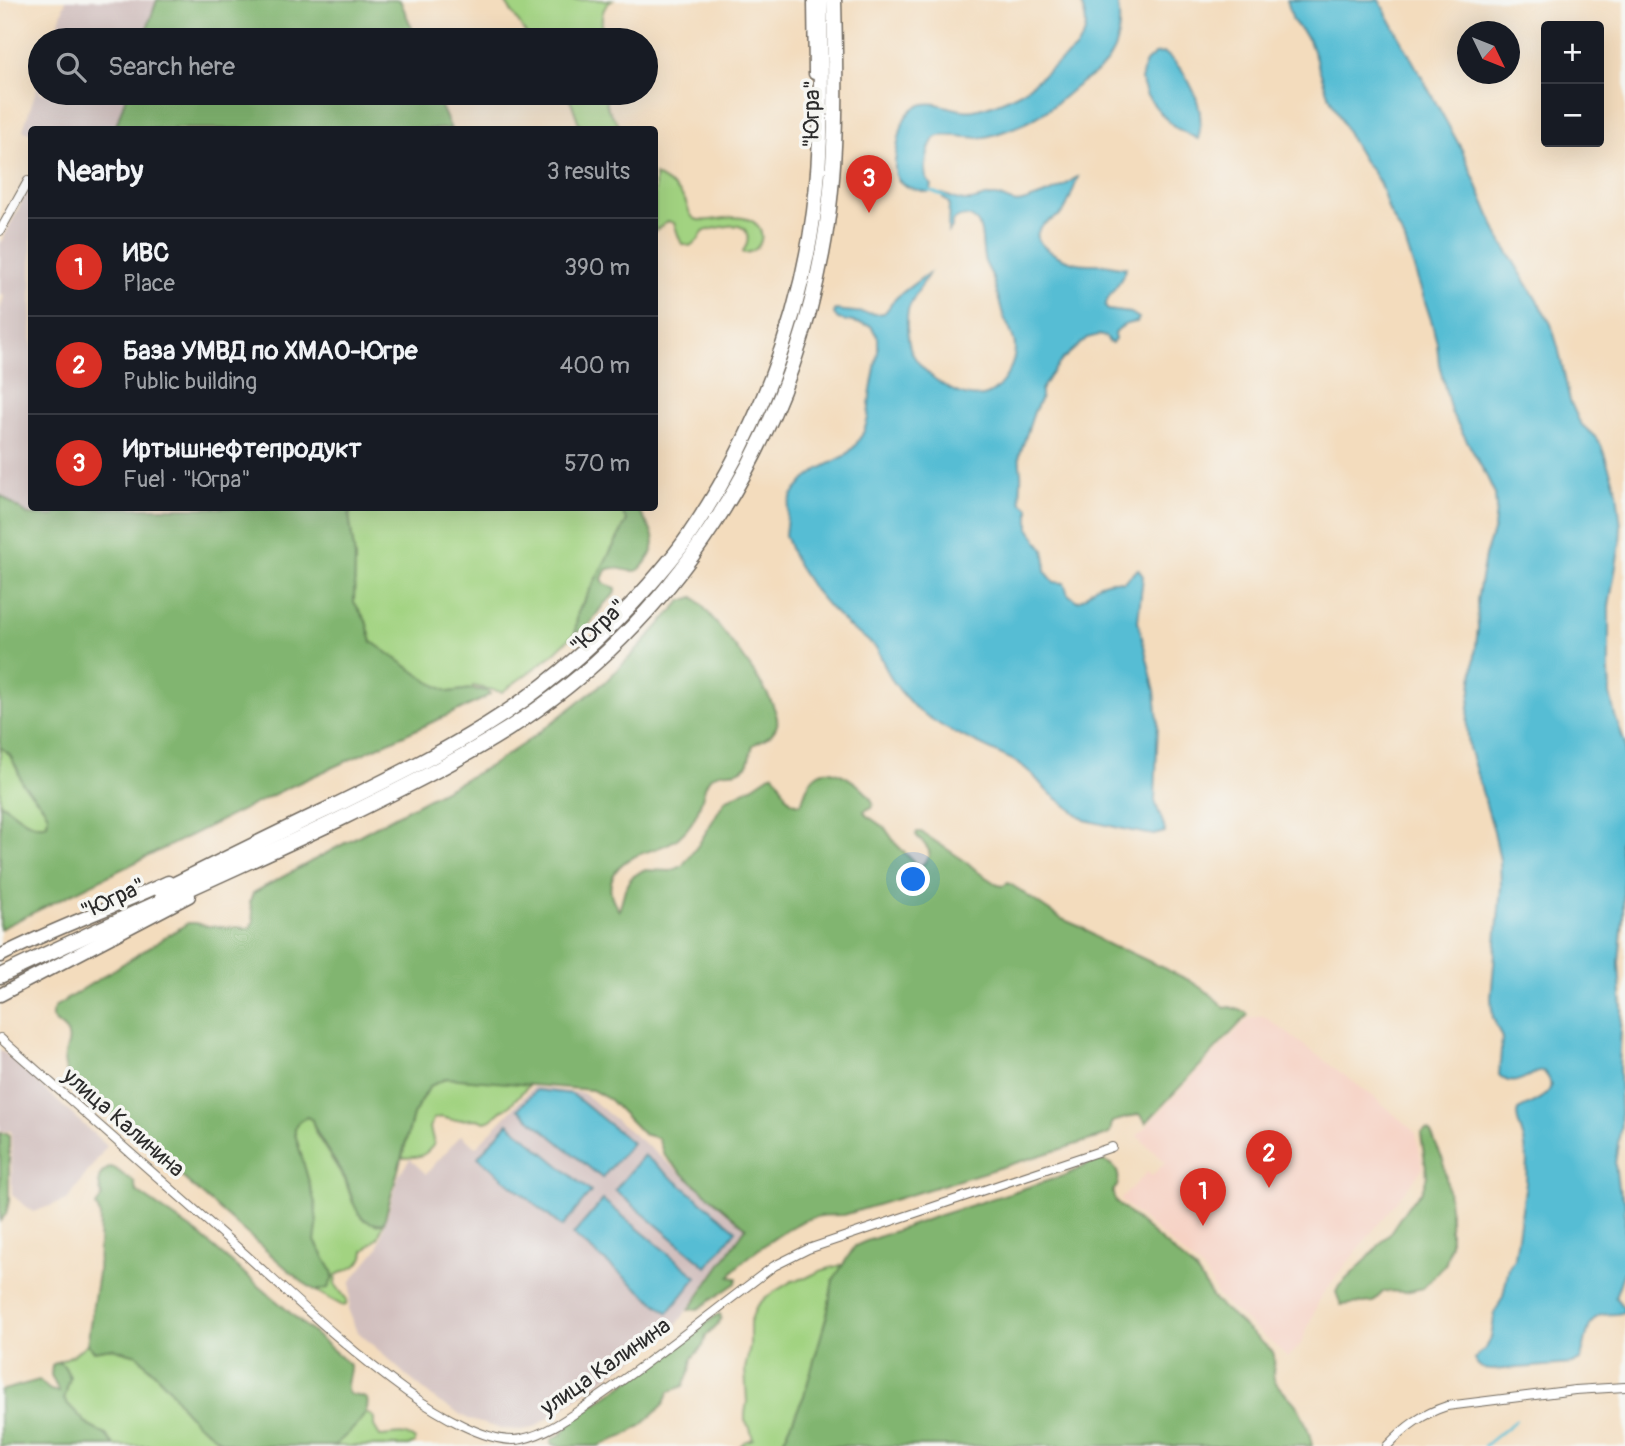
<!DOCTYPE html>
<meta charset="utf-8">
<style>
:root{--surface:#171b24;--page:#242831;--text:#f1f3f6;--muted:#9ea1a6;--line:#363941;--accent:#d93025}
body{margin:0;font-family:Pangolin,sans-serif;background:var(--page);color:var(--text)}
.controls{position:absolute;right:21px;top:21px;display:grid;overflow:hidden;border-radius:7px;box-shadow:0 7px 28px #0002}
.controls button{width:63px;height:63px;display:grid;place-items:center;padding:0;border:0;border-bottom:2px solid var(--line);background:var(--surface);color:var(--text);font:35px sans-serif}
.compass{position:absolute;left:1457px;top:21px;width:63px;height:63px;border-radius:50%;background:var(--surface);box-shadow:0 7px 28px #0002;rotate:133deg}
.you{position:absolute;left:914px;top:880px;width:24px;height:24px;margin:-18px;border:5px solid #fff;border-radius:50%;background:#1a73e8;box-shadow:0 0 0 10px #1a73e833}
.badge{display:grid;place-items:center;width:46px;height:46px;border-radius:50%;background:var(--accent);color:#fff;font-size:23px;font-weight:700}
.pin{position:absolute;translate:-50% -58px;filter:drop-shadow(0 2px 4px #0008)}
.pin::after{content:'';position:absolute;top:37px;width:24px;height:21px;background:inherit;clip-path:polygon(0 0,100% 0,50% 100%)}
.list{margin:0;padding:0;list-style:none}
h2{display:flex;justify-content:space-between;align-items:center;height:91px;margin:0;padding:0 28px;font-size:30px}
h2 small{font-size:23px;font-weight:400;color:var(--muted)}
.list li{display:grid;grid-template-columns:46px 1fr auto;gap:21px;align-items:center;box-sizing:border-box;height:98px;padding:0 28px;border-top:2px solid var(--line)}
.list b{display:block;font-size:26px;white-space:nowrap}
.list p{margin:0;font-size:23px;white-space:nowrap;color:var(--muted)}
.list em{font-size:23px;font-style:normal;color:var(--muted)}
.icon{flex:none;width:38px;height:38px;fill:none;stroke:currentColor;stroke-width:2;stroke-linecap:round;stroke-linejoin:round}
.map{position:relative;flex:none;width:1625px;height:1446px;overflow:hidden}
.search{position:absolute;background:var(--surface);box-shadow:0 7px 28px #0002;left:28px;top:28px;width:630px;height:77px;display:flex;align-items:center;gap:18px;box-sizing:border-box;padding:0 24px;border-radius:38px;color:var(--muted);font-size:26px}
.panel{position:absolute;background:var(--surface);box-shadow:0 7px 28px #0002;left:28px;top:126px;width:630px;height:385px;border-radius:7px}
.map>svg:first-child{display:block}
.built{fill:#f6d2c4}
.industrial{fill:#d1bfbe}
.green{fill:#a2d381;stroke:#667f56;stroke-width:2}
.forest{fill:#81b56f;stroke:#56704d;stroke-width:2}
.water{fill:#56bdd4;stroke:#407480;stroke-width:2}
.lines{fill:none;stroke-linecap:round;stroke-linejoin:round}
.stream{stroke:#56bdd4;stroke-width:2.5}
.minor-casing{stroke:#71695e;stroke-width:10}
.tertiary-casing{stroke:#71695e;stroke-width:13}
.primary-casing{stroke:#71695e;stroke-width:15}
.trunk-casing{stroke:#71695e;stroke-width:17}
.minor{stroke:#fff;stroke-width:8}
.tertiary{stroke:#fff;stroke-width:10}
.primary{stroke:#fff;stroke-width:12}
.trunk{stroke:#fff;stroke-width:14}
.labels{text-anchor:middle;stroke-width:7;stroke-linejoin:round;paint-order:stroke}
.street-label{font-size:23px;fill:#2b2b2b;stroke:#f6f6f2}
</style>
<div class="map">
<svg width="1625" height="1446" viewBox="0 0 1625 1446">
<rect width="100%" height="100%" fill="#f6f6f2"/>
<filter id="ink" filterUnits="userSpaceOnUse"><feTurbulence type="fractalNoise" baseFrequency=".0143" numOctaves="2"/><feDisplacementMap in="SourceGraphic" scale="14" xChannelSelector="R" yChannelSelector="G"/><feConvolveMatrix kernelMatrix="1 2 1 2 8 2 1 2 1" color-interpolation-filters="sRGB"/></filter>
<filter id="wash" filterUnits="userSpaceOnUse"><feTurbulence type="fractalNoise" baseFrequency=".00686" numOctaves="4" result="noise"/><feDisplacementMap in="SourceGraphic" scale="28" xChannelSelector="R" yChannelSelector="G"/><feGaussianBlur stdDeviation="1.57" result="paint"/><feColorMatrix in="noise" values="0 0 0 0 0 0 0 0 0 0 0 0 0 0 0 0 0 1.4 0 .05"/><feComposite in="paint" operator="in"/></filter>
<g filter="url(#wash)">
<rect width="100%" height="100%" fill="#f3dcbd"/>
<path class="built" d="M1264,1016L1374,1097L1416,1133L1423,1168L1321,1296L1301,1344L1288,1357L1218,1297L1206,1273L1120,1200L1147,1172L1152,1176L1165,1162L1137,1136L1249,1018Z"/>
<g class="industrial">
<path d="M66,0H157L143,40H53Z"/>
<path d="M40,79V93H127L115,129L32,130L31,134L23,130Z"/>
<path d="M31,185L32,508H59L54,517L28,515L0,495V310L4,296L0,294V244Z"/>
<path d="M0,1049L107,1146L67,1200L33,1212L12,1195L11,1131H0Z"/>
<path d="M533,1087L583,1093L746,1227L671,1333L534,1428L521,1430L502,1429L470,1420L439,1402L408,1377L356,1330L349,1311L351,1281L378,1248L399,1175L410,1159L426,1174L461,1135L476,1147Z"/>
</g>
<g class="green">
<path d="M504,0H613C597,9 603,25 602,40H530Z"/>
<path d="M565,93H604L608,109L622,129H581L572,104Z"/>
<path d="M655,175C666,182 678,188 685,200C688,206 688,215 695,219C708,225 731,212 750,220C768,228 764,253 743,253V251C747,246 749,241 747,234C743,218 716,229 704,231L698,240L690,246L682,244C678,237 677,231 674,223L668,221L655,231Z"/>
<path d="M353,508H620L627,521L578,612L575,633L551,656L502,692L473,686L472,689L449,692L431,683L372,642L366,621L354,602L355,558L349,515Z"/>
<path d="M0,747L9,754L17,768L22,783L43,806L48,815L47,823C29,830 15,811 0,803Z"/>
<path d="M447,1078L530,1084L510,1105L501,1111L491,1120L485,1122L477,1119L453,1120L440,1117L433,1119L430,1128L434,1144C424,1158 418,1157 402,1158L413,1115L430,1086Z"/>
<path d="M307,1117L312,1120L316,1134L345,1180L353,1203L377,1225L384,1222L378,1238L364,1251L363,1257L360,1262L354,1267L336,1275L335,1284L347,1300L346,1305L343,1306L316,1291L328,1288L333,1277L332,1271L315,1241L317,1226L315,1203L295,1134C294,1124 298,1121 307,1117Z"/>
<path d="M845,1264L833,1280L827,1315L804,1396L781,1446H740L744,1442L753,1439L750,1428L745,1421V1413L747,1402L745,1369L750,1346V1323L756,1307L766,1297L792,1281L806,1278L820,1271Z"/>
<path d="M87,1344L94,1351L112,1348L137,1355L168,1387L185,1411L221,1441L238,1446H115L106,1435L89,1426L64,1400L70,1377L64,1366L58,1362L73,1355Z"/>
<path d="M364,1413H368L374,1418V1426L380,1436C393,1436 404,1430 415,1440V1443L408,1446H334L360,1421Z"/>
</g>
<g class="forest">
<path d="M157,0H400L417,40H143Z"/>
<path d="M127,93H435L451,129H115Z"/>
<path d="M0,495L28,515L54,516L59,508H353L349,515L355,558L354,602L366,621L372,642L431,683L449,692L472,689L488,691L490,694L481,700L283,790L0,929V803C15,811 29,830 47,824L48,815L43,806L22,783L17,768L9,754L0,747Z"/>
<path d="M620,508H637C649,528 663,540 646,562C642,567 639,572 633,571C622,571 617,565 606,570L602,579L605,584L616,588V592C613,597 608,600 604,604C595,615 589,630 575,633L578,612L627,521Z"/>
<path d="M694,597L702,605C718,626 783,701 777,725C773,737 763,739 753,745L747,766C744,767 741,770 737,771C729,773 718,771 711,777C704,783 704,794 701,802C697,816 689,829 678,838C657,854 626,850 613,876C607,890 612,899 619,911L625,889L631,878L643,870L671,871L682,866L699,844L725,800L752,787L773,773C785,784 781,802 801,804C805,794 808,780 817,774C833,762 867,788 873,803L872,807L864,811L866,815L885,828L896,844L917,865H922C937,851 926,847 916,835L917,832H921L968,863L978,872L998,885L1003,886L1008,883L1012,885L1045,908L1062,919L1083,928L1101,941L1113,947L1127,951L1189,980L1210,994L1225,1008L1230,1007L1246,1012L1248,1015L1146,1123L1140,1114L1112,1122L1110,1133L1107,1135L844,1215C831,1215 818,1215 806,1220C790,1226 735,1263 730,1277L737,1278L736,1283L698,1309L689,1310L746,1228L682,1173L664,1155L658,1138L643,1134L610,1100L592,1090L447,1078L430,1086L413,1115L384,1222C375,1226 366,1222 360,1215C351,1204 351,1190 345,1178C334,1158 319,1142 312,1120L307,1117C298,1121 294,1124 295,1134L315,1203L317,1226L315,1241L332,1271L333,1278L328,1288L316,1291L301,1281L72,1081C54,1056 74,1047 67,1033C61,1022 44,1022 56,1006L188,923H196L207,926L250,928L254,921L250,902L253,893L393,817L490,766L529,740L605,682L639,648L681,601Z"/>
<path d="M1425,1130L1430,1131L1443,1160L1447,1183L1450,1207V1244L1446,1263L1423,1288L1405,1292L1384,1291L1373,1302L1341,1305L1336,1292L1339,1286L1367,1259L1389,1234L1408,1206L1422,1191L1427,1176L1421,1134Z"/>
<path d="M0,1133H7L9,1135V1201L6,1214L0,1221Z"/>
<path d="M1100,1160C1113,1163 1122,1172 1117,1186C1116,1188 1114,1189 1113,1191C1112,1196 1115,1199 1117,1203L1196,1271L1215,1301L1273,1352C1277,1361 1271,1370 1274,1379C1278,1388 1286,1394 1292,1400C1302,1410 1310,1433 1312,1446H781L804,1396L827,1315L833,1280L855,1246L864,1242L940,1215L1066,1175L1088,1164Z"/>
<path d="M111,1167C118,1169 119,1172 125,1176C134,1181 134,1179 136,1191L198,1234L272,1297L350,1365C351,1375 344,1383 348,1393C354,1397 361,1395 367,1399C372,1416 346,1435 334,1446H238L221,1441L196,1423L185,1411L168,1387L137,1355L112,1348L94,1351L87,1344L98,1273L100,1215L96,1206L102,1196C98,1181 95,1175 111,1167Z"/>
<path d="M720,1314L721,1318L718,1324L706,1336L703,1346L692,1358L690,1371L683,1386L669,1392L663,1405L642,1425L624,1436L598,1446H558L551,1443V1440L563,1433L574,1418L629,1381L717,1315Z"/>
<path d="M58,1362L64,1366L70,1377L64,1400L89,1426L106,1435L115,1446H0V1391L39,1380L50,1390L59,1392L51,1375L52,1365Z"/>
</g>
<g class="water">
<path d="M1080,0H1117C1121,18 1120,41 1110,57C1103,70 1089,77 1078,85C1064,96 1051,110 1035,118C1023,125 998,134 985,137C972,140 946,132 937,137C928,141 924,168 926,177C927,181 929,182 932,185L931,190L928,192C918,190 901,188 896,176C892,166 900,129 905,118C907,115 912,109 916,107C934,96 955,114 974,110C989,107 1006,100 1019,93C1030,87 1039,78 1049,70C1062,59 1080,50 1085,32C1088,21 1083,10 1080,0Z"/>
<path d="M1287,0H1379L1462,150L1499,237L1551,324L1558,347L1570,401L1580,423L1595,437L1601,445L1617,491L1621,527L1620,544L1609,606V671L1610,694L1615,716L1625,744V830L1622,834L1620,843L1624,876L1623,918L1619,963L1622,1011L1619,1065L1621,1124L1615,1164L1618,1187L1625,1201V1269L1615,1297L1624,1308V1312C1617,1316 1610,1313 1602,1315C1585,1319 1586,1347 1580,1360L1572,1364L1492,1370C1485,1370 1478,1368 1475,1360L1477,1356L1486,1348L1491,1338L1495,1313L1503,1296L1509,1267L1515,1257L1519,1230L1526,1182L1527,1159L1524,1140L1518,1121L1517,1115L1518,1110C1534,1101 1565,1093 1543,1071C1526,1073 1515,1091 1499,1075L1502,1038L1493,1018L1491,998L1501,887L1500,860L1494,831L1469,748L1467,725L1478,628L1477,600L1485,556L1494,528L1496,509L1495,494L1487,477L1451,412L1439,364L1437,344L1432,323L1404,238L1389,211L1380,184L1372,171L1365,163L1352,141L1328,94L1309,40L1293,21Z"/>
<path d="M1165,53C1189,73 1207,107 1198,139L1176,128L1163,116L1147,96L1141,80L1145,63L1155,54Z"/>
<path d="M1078,177C1075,185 1068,206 1063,212C1056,220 1042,221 1038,232C1033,247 1066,261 1078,263C1088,265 1100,263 1110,265C1116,266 1119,268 1126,267C1123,283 1108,292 1105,307L1108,310L1131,313L1139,318L1137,322C1126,323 1120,326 1114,334L1115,340L1112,343L1109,342L1106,337L1099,335L1087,338L1063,359L1049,377L1041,390V398L1034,412L1020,454C1019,461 1020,466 1021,472C1022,483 1019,492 1021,502L1029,508V528L1044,550L1046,562L1045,571L1054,582L1064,583L1068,594L1077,601C1086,599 1087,593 1095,587C1102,582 1114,579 1123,582L1138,569L1143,576L1138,621L1155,691L1158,722L1155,800C1157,811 1164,821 1165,832L1154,835L1132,831L1085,820L1047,791L1033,775L1019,763L945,728L916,709L900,691L890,677L877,649L866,639L849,627L829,607L811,586L798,566L793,556L785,535L788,507L792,495L805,480L819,469L845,456L855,446L864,431L868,418L870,396L878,351V338L871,326L838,319L834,314L835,310L876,314L884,313C889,309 891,303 895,299C899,295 924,276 929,273C925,280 909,305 908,310C906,321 907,337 910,348C919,374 970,412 995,390C1007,379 1015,363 1015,347C1015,337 1008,327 1004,317C999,304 997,289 992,276C990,271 987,267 985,262C981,250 984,228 976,221C968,214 959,216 952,222V228L948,232L949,203L943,198L942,194C952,196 956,202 968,201C978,201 985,195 995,196C1005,197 1011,205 1022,202C1033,199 1054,191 1064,186C1069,183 1072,179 1078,177Z"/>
<path d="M536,1090L572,1094L632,1143L602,1178L518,1109Z"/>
<path d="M508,1123L591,1192L562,1227L478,1157Z"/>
<path d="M644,1155L736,1230L707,1267L615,1190Z"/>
<path d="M603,1200L697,1277L668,1313L573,1235Z"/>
</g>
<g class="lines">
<g class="stream">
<path d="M928,190L944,196"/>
<path d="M1484,1446L1516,1420"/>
</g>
</g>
</g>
<g filter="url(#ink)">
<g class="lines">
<defs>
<g id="minor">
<path d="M0,231L28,181"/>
<path d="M0,1038C82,1110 164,1183 246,1255C297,1301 351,1352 407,1392C434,1411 489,1446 522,1439C550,1433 573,1414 596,1399C657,1357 715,1310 774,1266L808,1249L1112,1147"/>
<path d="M1387,1446C1405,1427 1422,1414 1447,1406L1575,1390L1625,1387"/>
</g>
<path id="tertiary" d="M813,0L814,74"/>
<g id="primary">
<path d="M0,956C54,928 112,908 168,882"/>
<path d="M0,995L189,896"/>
</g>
<g id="trunk">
<path d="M161,891C215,864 269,837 324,811C385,781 448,751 505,713C559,677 607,633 650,584C664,568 679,551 691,532C755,438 799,325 814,212C823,142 821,71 820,0"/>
<path d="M0,976C112,922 227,873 340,819C397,791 454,763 508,729C674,623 786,447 822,254C838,170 836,85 834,0"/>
</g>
</defs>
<use href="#minor" class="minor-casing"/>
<use href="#tertiary" class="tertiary-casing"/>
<use href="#primary" class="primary-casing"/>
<use href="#trunk" class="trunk-casing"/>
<use href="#minor" class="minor"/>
<use href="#tertiary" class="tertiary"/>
<use href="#primary" class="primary"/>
<use href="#trunk" class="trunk"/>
</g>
</g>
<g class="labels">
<g class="street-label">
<text transform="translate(811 114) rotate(-89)" y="8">"Югра"</text>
<text transform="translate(598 626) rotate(-44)" y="8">"Югра"</text>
<text transform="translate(113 898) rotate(-25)" y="8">"Югра"</text>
<text transform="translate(124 1122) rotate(41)" y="8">улица Калинина</text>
<text transform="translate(605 1366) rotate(-35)" y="8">улица Калинина</text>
</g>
</g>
</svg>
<div class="controls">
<button>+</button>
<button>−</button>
</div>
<svg class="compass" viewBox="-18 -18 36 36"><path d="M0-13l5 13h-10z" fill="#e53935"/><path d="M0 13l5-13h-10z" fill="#9ea1a6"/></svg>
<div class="you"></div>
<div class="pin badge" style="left:1203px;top:1226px">1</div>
<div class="pin badge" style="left:1269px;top:1188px">2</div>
<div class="pin badge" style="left:869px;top:213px">3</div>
<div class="search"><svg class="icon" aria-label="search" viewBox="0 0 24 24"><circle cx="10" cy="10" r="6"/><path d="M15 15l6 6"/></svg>Search here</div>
<section class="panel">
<h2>Nearby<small>3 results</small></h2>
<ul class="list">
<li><span class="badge">1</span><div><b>ИВС</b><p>Place</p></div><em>390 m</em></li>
<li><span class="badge">2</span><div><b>База УМВД по ХМАО-Югре</b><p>Public building</p></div><em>400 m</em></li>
<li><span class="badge">3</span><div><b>Иртышнефтепродукт</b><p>Fuel · &quot;Югра&quot;</p></div><em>570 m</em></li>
</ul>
</section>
</div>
